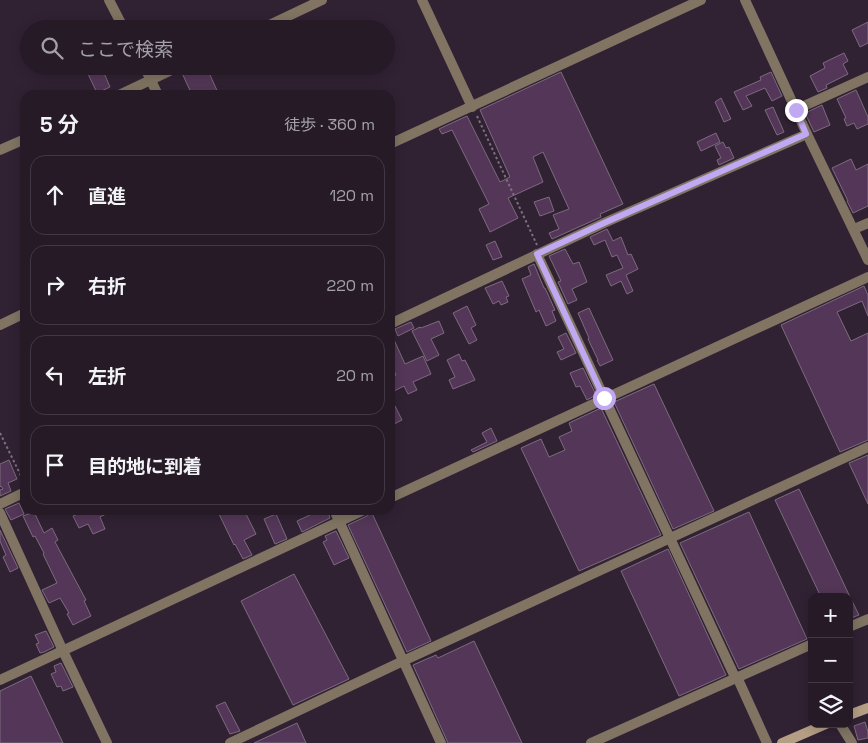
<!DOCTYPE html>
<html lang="ja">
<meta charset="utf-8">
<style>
:root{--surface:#251a26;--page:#2d232e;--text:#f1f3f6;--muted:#a3a1a7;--line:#423843}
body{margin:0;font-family:"Space Grotesk","Noto Sans JP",sans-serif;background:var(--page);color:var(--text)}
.controls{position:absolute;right:15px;bottom:15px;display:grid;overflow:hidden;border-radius:10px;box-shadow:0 2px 12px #0003}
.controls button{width:45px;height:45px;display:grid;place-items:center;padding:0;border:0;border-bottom:1px solid var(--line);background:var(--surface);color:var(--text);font:25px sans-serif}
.stop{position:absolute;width:15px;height:15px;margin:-11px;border:4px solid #c0a8f3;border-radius:50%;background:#fff}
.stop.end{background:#c0a8f3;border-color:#fff;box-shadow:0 1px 5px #0008}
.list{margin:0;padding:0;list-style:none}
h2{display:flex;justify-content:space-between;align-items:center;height:65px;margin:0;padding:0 20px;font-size:21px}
h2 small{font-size:16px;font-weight:400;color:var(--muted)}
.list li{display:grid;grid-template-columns:32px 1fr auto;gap:15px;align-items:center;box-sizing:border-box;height:80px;margin:0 10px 10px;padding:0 10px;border:1px solid var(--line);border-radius:15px}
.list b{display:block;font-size:19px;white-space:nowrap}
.list em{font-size:16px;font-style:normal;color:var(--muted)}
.icon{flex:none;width:28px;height:28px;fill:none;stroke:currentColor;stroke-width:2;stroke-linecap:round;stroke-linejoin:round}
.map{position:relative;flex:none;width:868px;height:743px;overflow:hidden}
.search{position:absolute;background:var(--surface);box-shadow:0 2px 12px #0003;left:20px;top:20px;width:375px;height:55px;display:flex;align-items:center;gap:12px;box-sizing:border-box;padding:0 18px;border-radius:28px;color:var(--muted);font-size:19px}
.panel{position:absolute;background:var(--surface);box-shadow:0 2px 12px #0003;left:20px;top:90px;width:375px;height:425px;border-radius:15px}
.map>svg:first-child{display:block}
.building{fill:#543758;stroke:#7c6b7e}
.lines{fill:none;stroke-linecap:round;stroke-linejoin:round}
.path{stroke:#7c6f7e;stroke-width:2;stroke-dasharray:2.5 2.5;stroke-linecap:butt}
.street{stroke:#817463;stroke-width:10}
.secondary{stroke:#b49f84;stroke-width:10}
.route{stroke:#c0a8f3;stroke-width:6}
</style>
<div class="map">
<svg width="868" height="743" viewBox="0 0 868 743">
<rect width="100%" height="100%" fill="#312233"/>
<g class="building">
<path d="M868,22V43L860,47L852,30Z"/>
<path d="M844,53L848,61L843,64L848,74L826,85L827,88L818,92L810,76L825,68L823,63Z"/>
<path d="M92,66H101L110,87L97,93L88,74L94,71Z"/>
<path d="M187,66H206L219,95H192L182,73L185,70Z"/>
<path d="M561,72L623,204L600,214L601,217L552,239L549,233L559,229L553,215L569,209L543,152L533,157L543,182L508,198L518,218L490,232L479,209L489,204L452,130L442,134L439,129L467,116L500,182L510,177L480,110Z"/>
<path d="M771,72L782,96L772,101L765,88L746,96L752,106L743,110L734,92L761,80L760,77Z"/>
<path d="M856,90L868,117V124L857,129L854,123L847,126L844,119L846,118L837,99Z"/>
<path d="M721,98L731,119L724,122L715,102Z"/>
<path d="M822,105L830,125L814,132L805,113Z"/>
<path d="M773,107L784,132L777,135L765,110Z"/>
<path d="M716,133L720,142L701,151L697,142Z"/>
<path d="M723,142L726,148L729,147L734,158L719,165L717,160L721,158L715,146Z"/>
<path d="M851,159L856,170L868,164V206L853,213L847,201H848L832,168Z"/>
<path d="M549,197L554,211L540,216L534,202Z"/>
<path d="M607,229L613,241L621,237L628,255L631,254L638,269L626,275L633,291L627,294L621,281L611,286L606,275L623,268L617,255L612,257L605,240L594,245L590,237Z"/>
<path d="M495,241L502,257L493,260L486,245Z"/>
<path d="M565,249L573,264L579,262L587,282L572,289L577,300L568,304L558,282L561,281L549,256Z"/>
<path d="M534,264L544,288H545L555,310L552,311L556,321L546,326L539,310L536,312L522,279L531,275L528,267Z"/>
<path d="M502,281L509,296L506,297L508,302L501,305L499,301L493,304L485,288Z"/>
<path d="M864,286L868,295V316L862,301L837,312L851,341L868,333V440L840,452L781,325Z"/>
<path d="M467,306L476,325L471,328L477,340L469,344L453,313Z"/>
<path d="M589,308L613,360L600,366L597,360H598L588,339L589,338L578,313Z"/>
<path d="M439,321L444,333L431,339L439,355L427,361L412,331L420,327L421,328Z"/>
<path d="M411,322L414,328L398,336L395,329Z"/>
<path d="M390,331L405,364L423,356L431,374L413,382L417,390L408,394L404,386L390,393V378L396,375L390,361Z"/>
<path d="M566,333L576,353L561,360L557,352L564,349L558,337Z"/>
<path d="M459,354L462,361L465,360L475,380L453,389L449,380L455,377L447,360Z"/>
<path d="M583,368L596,395L587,400L580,386L576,387L570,373Z"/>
<path d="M654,384L714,511L673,529L614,402Z"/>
<path d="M395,406L402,420L390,426V408Z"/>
<path d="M601,408L661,535L579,571L521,448L541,439L549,457L565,450L559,437L572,431L569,423Z"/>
<path d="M491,428L497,441L473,452L471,450L487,442L482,433Z"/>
<path d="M868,455V504L849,463Z"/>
<path d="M9,460L17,479L8,483L11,491L0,496V490L3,489L1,486L0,487V464Z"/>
<path d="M799,489L850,597L859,615L849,619V597H821L775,500Z"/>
<path d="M19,503L24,514L11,520L5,509Z"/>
<path d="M86,510H114L100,517L105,529L93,534L88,524L79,528L73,516Z"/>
<path d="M217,510H244L256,534L244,540L252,555L243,559L235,544L234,545Z"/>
<path d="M308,510H327L330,518L302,532L297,521L310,515Z"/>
<path d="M371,511L431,641L407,652L348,525L367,516Z"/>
<path d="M34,512L44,533L52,528L58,540L55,542L86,600L84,601L91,616L73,625L67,614L69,613L60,598L49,603L42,590L57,583L43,554L44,553L35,536L33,537L23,516Z"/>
<path d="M749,512L807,639L739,669L680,543Z"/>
<path d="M276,514L287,539L275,544L264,519Z"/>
<path d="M0,530L18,568L10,572L3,557L6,555L0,541Z"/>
<path d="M336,531L349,558L334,565L323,542L327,540L325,536Z"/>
<path d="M668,549L726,675L679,696L621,571Z"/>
<path d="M294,574L349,679L293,705L241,601Z"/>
<path d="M46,631L54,647L44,652L40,653L36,644L39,643L35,635Z"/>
<path d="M474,641L522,743H448L413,665L436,655L438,658Z"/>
<path d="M61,663L73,687L63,691L61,686L57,687L51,674L56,672L54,666Z"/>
<path d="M31,676L63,743H0V691Z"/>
<path d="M225,702L240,731L230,734L216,706Z"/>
<path d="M865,722L868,732V738L858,740L854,726Z"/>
<path d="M297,723L306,743H254Z"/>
</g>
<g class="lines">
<g class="path">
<path d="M477,116L537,245"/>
<path d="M0,433L24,482"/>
</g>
<g class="street">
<path d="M109,0L124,29"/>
<path d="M422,0L472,107"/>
<path d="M745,0L807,134L868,260"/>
<path d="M261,29L322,0"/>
<path d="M144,66L158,95"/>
<path d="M119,95L180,66"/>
<path d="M795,110L868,77"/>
<path d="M390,144L701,0"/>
<path d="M0,150L25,139"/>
<path d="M854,229L868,223"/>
<path d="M537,254L734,675L737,677L767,743"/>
<path d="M390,324L604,223L807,134"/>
<path d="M0,325L25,313"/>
<path d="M390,498L868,277"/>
<path d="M0,504L25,492"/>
<path d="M334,510L441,743"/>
<path d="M0,513L63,651L107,743"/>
<path d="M849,627L868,619"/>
<path d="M0,680L364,510"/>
<path d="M840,724L852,743"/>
<path d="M230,743L403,661L868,447"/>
<path d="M591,743L812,644"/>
</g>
<g class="secondary">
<path d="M849,715L868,708"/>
<path d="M782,743L826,724"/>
</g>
</g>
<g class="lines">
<path class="route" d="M604,398L537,254L604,223L806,134L796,110"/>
</g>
</svg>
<div class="controls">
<button>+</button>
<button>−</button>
<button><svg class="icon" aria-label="layers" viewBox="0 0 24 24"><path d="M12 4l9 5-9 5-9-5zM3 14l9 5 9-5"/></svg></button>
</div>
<div class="stop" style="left:604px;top:398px"></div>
<div class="stop end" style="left:796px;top:110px"></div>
<div class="search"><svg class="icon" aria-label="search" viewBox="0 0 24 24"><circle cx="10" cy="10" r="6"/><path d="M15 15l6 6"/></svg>ここで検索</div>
<section class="panel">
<h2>5 分<small>徒歩 · 360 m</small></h2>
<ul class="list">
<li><svg class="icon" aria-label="ahead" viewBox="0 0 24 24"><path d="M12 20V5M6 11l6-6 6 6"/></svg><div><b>直進</b></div><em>120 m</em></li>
<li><svg class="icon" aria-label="right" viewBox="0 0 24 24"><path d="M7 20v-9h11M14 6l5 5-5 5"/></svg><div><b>右折</b></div><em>220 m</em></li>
<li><svg class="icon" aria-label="left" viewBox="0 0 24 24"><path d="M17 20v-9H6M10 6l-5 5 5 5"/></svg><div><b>左折</b></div><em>20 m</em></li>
<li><svg class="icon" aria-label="arrive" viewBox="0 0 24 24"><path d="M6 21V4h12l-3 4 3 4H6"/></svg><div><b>目的地に到着</b></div></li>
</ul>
</section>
</div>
